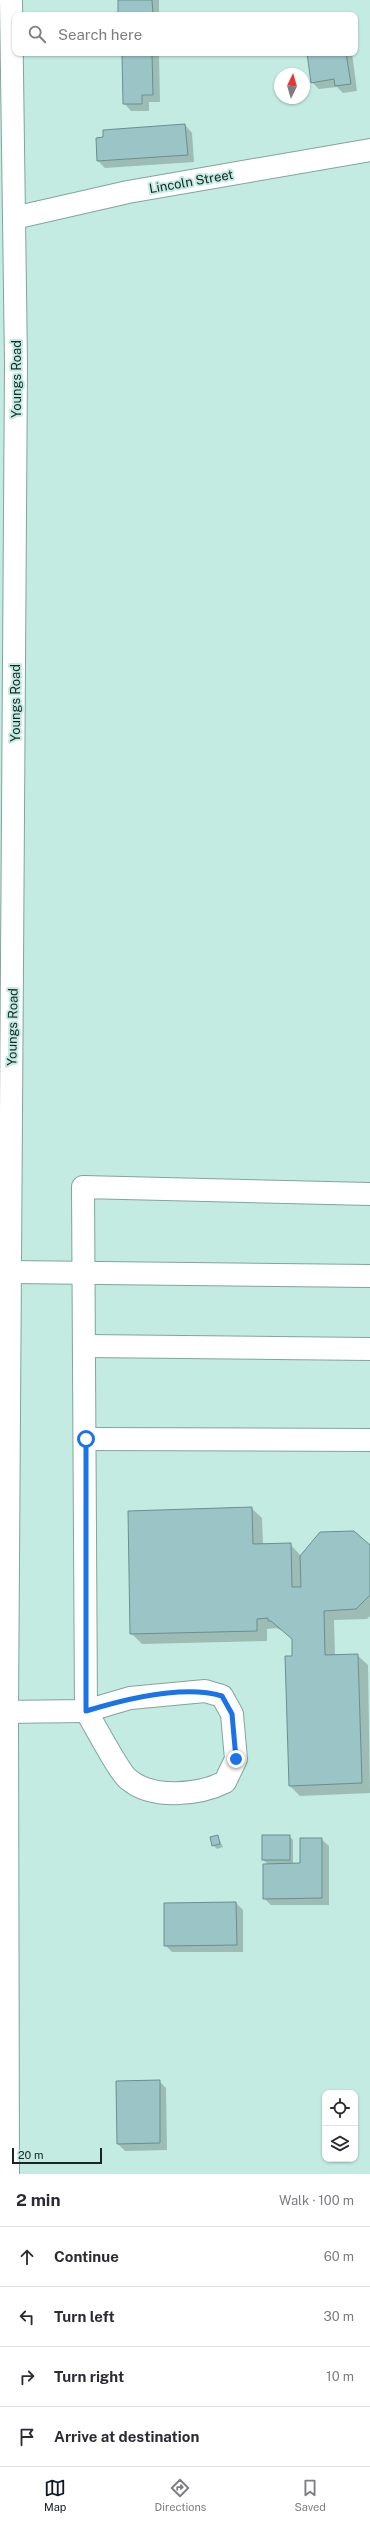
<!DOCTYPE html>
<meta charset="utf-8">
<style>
:root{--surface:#fff;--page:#f2f2f3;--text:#2b2b33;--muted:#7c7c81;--line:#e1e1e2;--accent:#111827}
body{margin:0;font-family:"Public Sans",sans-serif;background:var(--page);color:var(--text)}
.controls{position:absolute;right:12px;bottom:12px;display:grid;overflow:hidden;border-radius:8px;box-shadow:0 1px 3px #0004}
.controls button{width:36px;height:36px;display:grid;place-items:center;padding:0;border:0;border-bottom:1px solid var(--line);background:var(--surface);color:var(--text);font:20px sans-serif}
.compass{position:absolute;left:274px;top:68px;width:36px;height:36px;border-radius:50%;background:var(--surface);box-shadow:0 1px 3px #0004;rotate:5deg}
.scale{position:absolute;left:12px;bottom:10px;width:90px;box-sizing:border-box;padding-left:4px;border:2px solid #172623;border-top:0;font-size:11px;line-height:14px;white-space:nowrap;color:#172623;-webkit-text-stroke:3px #c3ebe1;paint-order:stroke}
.stop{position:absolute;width:12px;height:12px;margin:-9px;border:3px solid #1a73e8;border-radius:50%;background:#fff}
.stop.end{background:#1a73e8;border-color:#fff;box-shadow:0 1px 4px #0008}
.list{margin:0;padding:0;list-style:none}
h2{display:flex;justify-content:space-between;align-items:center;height:52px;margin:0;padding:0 16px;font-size:17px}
h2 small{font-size:13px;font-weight:400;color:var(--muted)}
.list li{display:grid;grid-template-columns:26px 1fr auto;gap:12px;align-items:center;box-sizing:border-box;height:60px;padding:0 16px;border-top:1px solid var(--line)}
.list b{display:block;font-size:15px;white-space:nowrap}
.list em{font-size:13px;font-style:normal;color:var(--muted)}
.icon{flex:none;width:22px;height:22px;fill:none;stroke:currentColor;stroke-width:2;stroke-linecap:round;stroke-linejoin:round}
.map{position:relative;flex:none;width:370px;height:2174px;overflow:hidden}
.search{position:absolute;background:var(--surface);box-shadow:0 1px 3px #0004;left:12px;right:12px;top:12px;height:44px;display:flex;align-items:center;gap:10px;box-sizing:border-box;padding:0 14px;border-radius:8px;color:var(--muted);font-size:15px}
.sheet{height:292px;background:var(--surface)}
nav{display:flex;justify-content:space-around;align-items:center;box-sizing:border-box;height:56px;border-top:1px solid var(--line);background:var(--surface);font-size:11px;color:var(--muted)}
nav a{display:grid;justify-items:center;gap:2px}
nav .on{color:var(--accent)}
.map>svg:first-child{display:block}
.shadow{fill:#0003}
.building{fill:#9ac4c5;stroke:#689091}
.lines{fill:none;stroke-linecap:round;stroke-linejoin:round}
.minor-casing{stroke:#7fa69c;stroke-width:24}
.minor{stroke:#fff;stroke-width:22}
.route{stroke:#1a73e8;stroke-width:5}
.labels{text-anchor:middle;stroke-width:4;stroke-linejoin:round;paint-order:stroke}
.street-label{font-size:13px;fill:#172623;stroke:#c3ebe1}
</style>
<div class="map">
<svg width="370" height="2174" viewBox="0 0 370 2174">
<rect width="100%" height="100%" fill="#c3ebe1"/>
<g class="shadow">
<rect x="119" y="0" width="40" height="15"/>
<path d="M123,53H156L159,56L160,102H149V111H131L124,103Z"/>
<path d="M308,53H352L357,91L343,93L337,87L319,89L312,82Z"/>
<path d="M185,125L192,133L194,162L105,168L98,161Z"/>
<path d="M251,1508L262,1518L263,1545L290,1544L301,1556L370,1547V1616L367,1619L334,1620L335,1656L357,1655L368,1665L370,1793L300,1796L290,1786L293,1640L283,1631L276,1628L267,1629V1641L142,1644L131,1633Z"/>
<path d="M289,1836L293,1840V1864H301L321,1839L329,1846V1905H271L264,1898L268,1864L263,1860Z"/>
<path d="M218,1837L223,1847L217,1849L213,1845Z"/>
<path d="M236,1903L243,1910V1952H172L165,1945V1904Z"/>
<path d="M159,2081L166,2088L167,2150L125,2151L118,2144Z"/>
</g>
<g class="building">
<path d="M118,0H152L153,15H118Z"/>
<path d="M122,53H152L153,95H142V104H123Z"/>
<path d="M307,53H346L351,84L335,86L334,79L311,83Z"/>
<path d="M185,124L188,155L97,161L96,138L103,137V130Z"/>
<path d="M252,1507L253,1544L291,1543L292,1587H301L300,1556L320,1532L354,1531L370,1545V1595L356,1609L324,1611L325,1655L358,1654L362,1783L289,1786L285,1656H292V1639L271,1621H268V1618L257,1619V1631L130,1634L128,1511Z"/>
<path d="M218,1835L220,1844L212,1846L210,1837Z"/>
<rect x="262" y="1835" width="28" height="25"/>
<path d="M300,1838H322V1898L263,1899V1864L300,1863Z"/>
<path d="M236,1902L237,1945L164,1946V1903Z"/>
<path d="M160,2080V2143L117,2144L116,2081Z"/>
</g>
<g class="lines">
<defs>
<g id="minor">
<path d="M14,218L128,192L370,150"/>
<path d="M10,1272L370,1276"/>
<path d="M85,1346L370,1349"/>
<path d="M86,1439L370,1440"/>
<path d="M205,1691L222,1696L232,1714L236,1759L225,1782C199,1795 152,1800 128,1779C119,1772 94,1724 86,1711L130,1698Z"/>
<path d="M0,1712L86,1711L83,1187L370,1194"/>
<path d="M8,2174L7,1712L16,364L11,0"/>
</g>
</defs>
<use href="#minor" class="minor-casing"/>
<use href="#minor" class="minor"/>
</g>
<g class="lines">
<path class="route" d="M86,1439V1711C125,1699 183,1684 222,1696L232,1714L236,1759"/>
</g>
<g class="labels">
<g class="street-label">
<text transform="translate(191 181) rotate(-10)" y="5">Lincoln Street</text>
<text transform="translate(16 379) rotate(-90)" y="5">Youngs Road</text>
<text transform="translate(15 703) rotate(-90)" y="5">Youngs Road</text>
<text transform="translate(12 1027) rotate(-89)" y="5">Youngs Road</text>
</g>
</g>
</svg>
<div class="controls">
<button><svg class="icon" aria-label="locate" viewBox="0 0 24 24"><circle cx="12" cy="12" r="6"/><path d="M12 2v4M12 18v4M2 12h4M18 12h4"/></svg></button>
<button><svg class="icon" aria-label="layers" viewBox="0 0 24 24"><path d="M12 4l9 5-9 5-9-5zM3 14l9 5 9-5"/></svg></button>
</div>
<svg class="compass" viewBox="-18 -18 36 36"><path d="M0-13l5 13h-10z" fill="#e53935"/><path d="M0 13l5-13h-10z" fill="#7c7c81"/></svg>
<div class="scale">20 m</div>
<div class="stop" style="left:86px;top:1439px"></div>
<div class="stop end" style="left:236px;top:1759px"></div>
<div class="search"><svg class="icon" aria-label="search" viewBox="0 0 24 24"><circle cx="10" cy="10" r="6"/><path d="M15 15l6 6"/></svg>Search here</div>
</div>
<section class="sheet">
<h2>2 min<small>Walk · 100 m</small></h2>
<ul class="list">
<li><svg class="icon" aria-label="ahead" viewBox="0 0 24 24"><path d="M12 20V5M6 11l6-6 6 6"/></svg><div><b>Continue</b></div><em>60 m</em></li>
<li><svg class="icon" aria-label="left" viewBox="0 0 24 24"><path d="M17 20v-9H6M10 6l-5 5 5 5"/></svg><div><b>Turn left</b></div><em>30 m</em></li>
<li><svg class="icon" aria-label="right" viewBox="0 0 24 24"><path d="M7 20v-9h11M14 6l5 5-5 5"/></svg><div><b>Turn right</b></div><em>10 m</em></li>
<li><svg class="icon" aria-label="arrive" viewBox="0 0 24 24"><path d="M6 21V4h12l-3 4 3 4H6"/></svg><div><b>Arrive at destination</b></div></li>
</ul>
</section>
<nav>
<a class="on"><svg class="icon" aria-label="map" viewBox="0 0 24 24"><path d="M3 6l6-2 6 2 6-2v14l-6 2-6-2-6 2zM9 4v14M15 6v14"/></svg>Map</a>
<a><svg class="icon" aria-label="directions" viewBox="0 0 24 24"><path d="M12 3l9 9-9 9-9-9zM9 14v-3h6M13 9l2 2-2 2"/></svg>Directions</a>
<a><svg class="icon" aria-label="saved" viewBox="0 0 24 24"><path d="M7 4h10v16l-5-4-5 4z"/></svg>Saved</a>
</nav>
